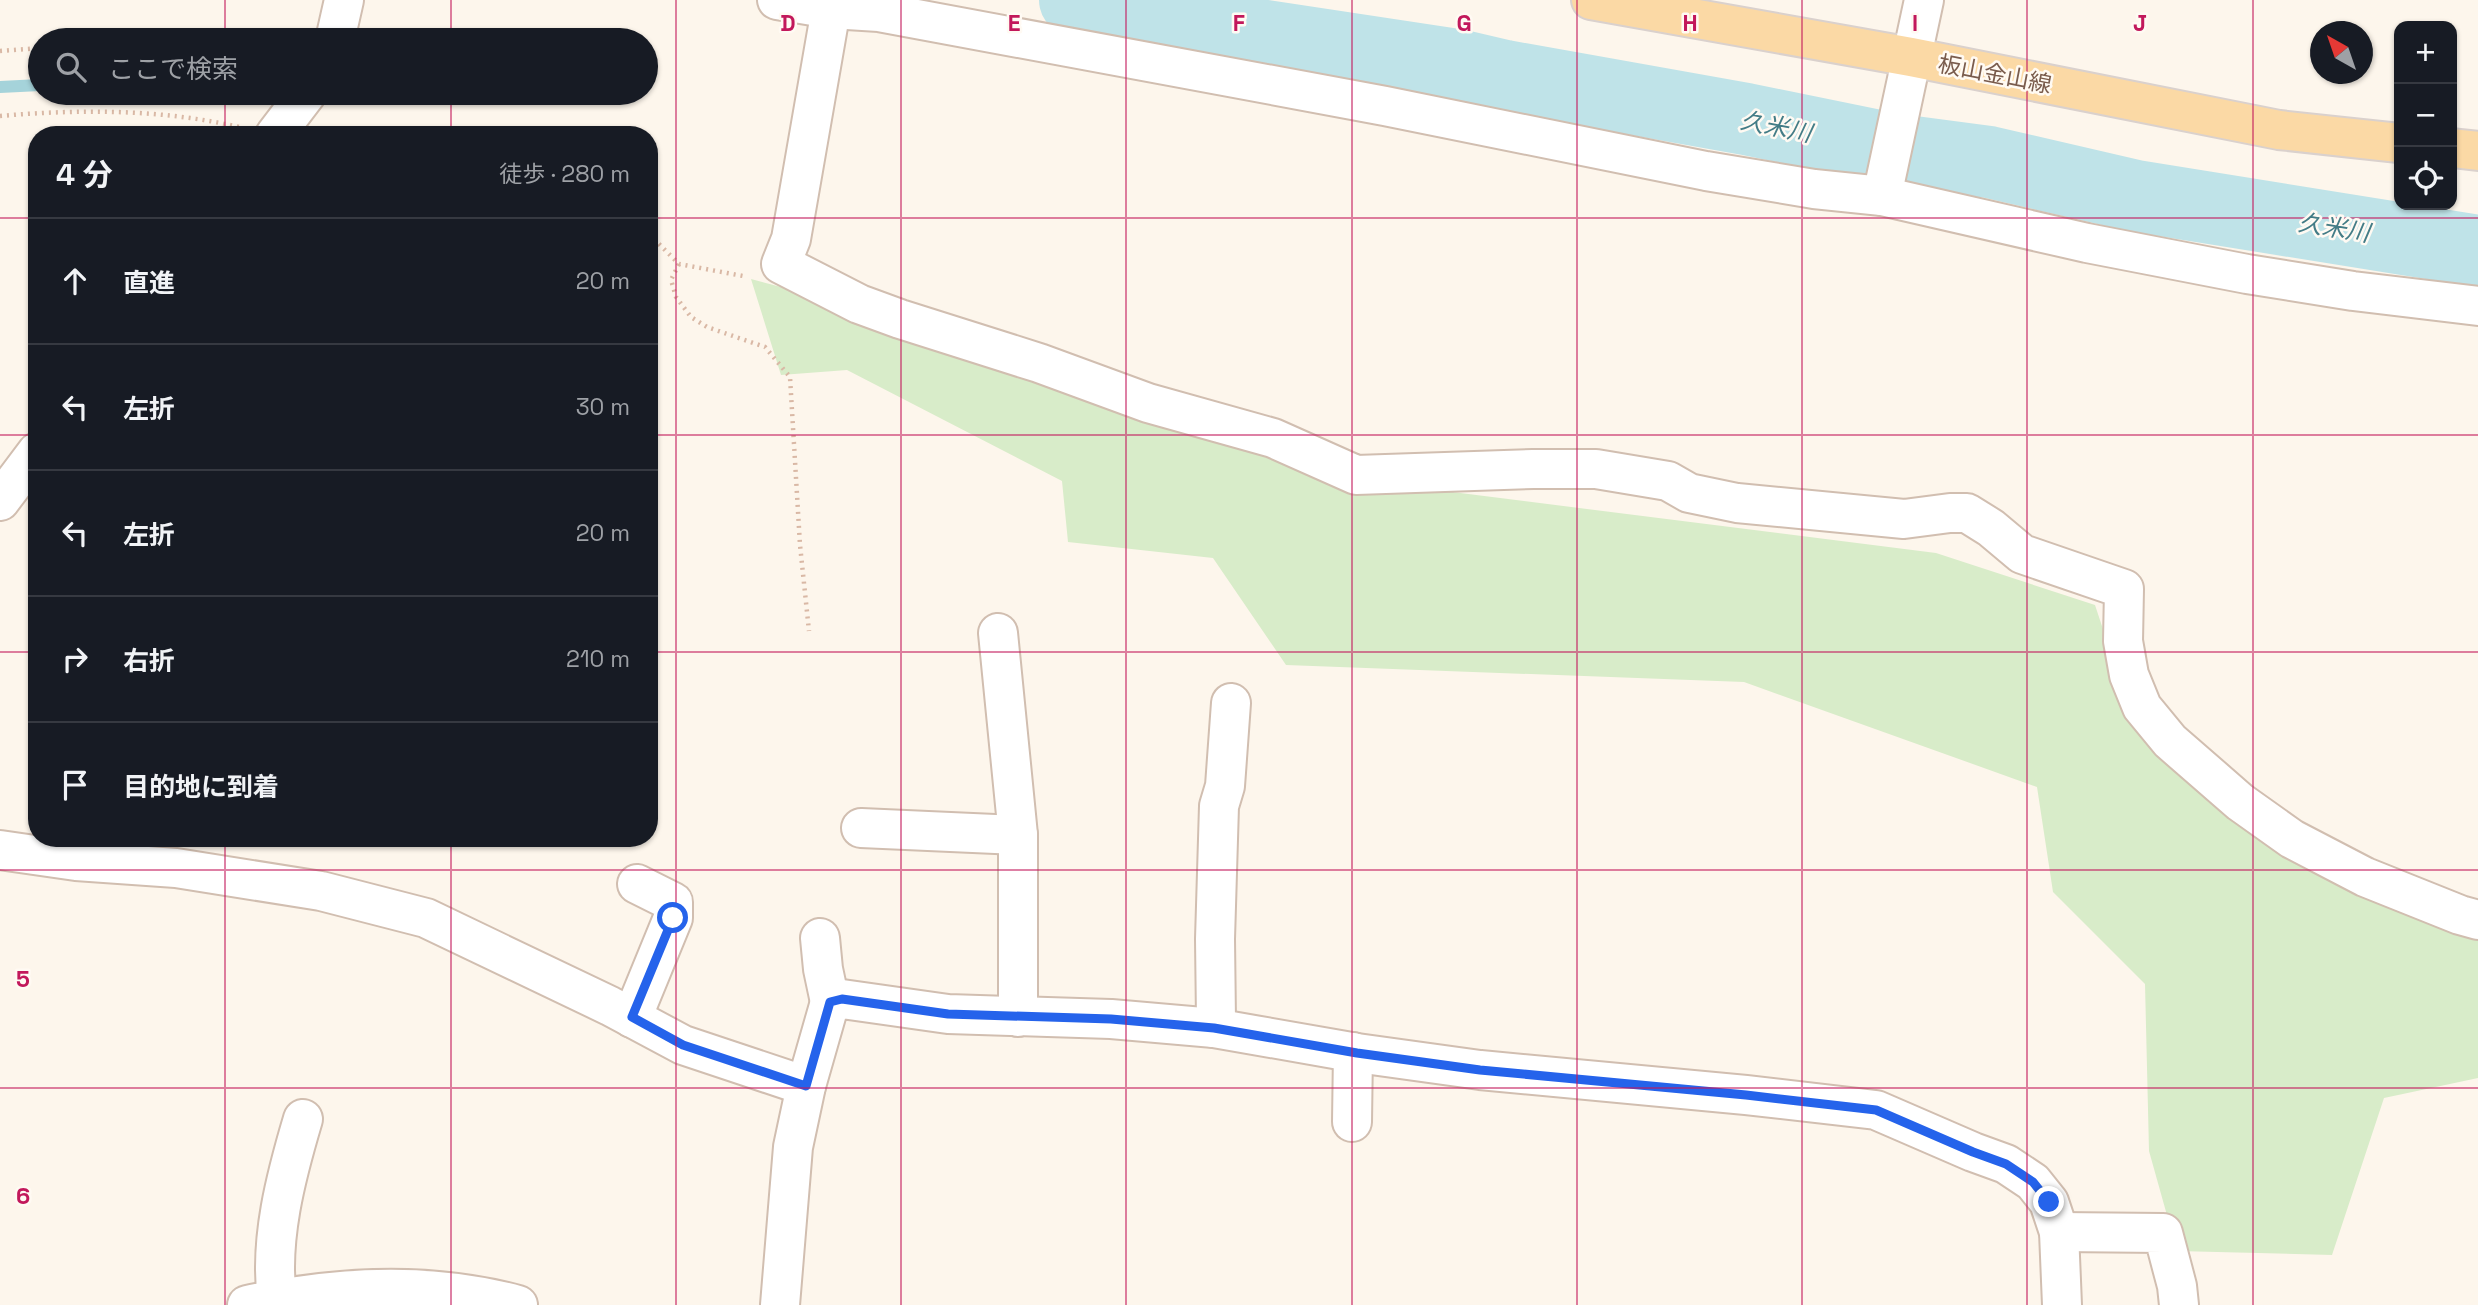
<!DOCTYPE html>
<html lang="ja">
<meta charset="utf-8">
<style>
:root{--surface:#171b24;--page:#242831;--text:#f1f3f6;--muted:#9ea1a6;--line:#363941}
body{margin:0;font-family:"Space Grotesk","Noto Sans JP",sans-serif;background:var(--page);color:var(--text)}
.controls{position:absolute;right:21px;top:21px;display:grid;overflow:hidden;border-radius:14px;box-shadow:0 2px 5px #0004}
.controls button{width:63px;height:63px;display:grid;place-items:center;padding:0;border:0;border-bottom:2px solid var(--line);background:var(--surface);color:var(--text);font:35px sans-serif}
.compass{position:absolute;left:2310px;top:21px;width:63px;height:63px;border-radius:50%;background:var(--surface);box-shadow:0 2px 5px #0004;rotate:320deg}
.stop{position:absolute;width:21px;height:21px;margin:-16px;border:5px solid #2563eb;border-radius:50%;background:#fff}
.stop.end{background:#2563eb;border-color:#fff;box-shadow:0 2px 7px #0008}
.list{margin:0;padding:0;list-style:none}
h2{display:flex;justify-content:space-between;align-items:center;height:91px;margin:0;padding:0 28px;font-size:30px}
h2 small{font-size:23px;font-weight:400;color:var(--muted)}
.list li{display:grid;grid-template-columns:46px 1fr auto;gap:21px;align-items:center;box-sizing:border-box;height:126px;padding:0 28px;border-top:2px solid var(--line)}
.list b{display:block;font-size:26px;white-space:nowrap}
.list em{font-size:23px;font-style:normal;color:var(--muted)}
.icon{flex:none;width:38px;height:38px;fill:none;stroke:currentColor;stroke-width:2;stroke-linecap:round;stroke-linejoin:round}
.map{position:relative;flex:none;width:2478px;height:1305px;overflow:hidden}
.search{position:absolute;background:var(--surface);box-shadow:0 2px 5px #0004;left:28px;top:28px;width:630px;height:77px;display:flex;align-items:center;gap:18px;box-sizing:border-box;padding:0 24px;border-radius:38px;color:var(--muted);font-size:26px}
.panel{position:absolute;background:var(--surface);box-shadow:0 2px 5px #0004;left:28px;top:126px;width:630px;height:721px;border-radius:28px}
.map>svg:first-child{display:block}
.green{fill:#d8ecc9}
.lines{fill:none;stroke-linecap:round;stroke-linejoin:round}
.stream{stroke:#a5d3da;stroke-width:12}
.river{stroke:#bfe3e8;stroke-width:72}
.minor-casing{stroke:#d1beb0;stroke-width:42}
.major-casing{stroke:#dad1cd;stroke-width:42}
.path{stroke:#d9b8a5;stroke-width:4.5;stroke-dasharray:2 5;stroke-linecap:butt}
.minor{stroke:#fff;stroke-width:38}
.major{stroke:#fbd9a5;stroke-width:38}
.route{stroke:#2563eb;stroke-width:9}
.grid{fill:none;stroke:#c2185b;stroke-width:2;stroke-opacity:0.55}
.labels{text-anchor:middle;stroke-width:5;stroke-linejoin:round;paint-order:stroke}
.street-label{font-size:23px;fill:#7a5c4d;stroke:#fffaf3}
.water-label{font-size:24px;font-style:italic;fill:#437c86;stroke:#fffaf3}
.grid-label{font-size:23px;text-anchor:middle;font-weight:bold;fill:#c2185b;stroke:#fffaf3;stroke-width:5;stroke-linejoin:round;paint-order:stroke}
</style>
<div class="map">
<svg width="2478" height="1305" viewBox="0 0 2478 1305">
<rect width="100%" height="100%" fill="#fdf6ec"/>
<path class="green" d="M751,279L1042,356L1349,479L1936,553L2095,605L2133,720L2253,834L2380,904L2478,935V1078L2384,1098L2332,1255L2177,1251L2149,1151L2145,984L2053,892L2037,787L1744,682L1286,665L1213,558L1068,542L1062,481L847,370L781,375Z"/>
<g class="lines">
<path class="stream" d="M0,87L40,85"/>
<path class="river" d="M1075,0L1184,18L1239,32L1458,65L1505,76L1746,119L1898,150L1989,162L2136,196L2478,251"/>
<defs>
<g id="minor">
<path d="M777,0L831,9L879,12L1385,106L1706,171L1814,189L1882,196L2087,243L2247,274L2353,291L2478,306"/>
<path d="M831,9L791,239L781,264L859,304L900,319L1039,363L1148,403L1273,438L1356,475L1533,469H1596L1668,481L1689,493L1737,503L1904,519L1950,513H1967L1991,528L2022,554L2124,589L2123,641L2129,675L2142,707L2170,741L2240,802L2292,839L2365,877L2460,915L2478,920"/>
<path d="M335,40L344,0"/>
<path d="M275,135L307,93"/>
<path d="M1882,196L1924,0"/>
<path d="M0,501L37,452"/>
<path d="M998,633L1018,835V1017"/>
<path d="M861,828L1018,835"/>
<path d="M0,850L76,861L176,868L321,891L426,918L610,1006L683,1045L806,1086"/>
<path d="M820,938L823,969L830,1002"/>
<path d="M632,1018L673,918V902L637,884"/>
<path d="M1214,1028L1216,1020L1215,939L1219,806L1225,786L1231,703"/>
<path d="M1352,1122L1353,1052"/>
<path d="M2059,1232L2163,1233L2177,1286L2179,1305"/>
<path d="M277,1299C269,1240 286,1176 303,1119"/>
<path d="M247,1305C336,1286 430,1281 518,1305"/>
<path d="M780,1305L793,1147L806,1086L830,1002L842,999L948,1014L1111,1019L1214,1028L1357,1053L1480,1070L1746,1095L1876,1110L1973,1152L2006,1164L2033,1182L2049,1202L2059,1232L2062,1305"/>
</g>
<g id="major">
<path d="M1591,0L1911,57L2279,130L2399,143"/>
<path d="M2452,148L2478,151"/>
</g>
</defs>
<use href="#minor" class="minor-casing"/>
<use href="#major" class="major-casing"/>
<g class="path">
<path d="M0,51L40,48"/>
<path d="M0,116C80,109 161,109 239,127"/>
<path d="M649,234L679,264L743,276"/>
<path d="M679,264L671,280L676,297L691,317L707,327L765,347L790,377L800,545L809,631"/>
</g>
<use href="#minor" class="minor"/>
<use href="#major" class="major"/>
</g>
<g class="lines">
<path class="route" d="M673,918L632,1017L683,1045L806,1086L830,1002L842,999L948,1014L1111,1019L1214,1028L1357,1053L1480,1070L1746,1095L1876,1110L1973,1152L2006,1164L2033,1182L2049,1202"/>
</g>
<path class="grid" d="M225,0V40M451,0V40M676,0V1305M901,0V1305M1126,0V1305M1352,0V1305M1577,0V1305M1802,0V1305M2027,0V1305M2253,0V1305M225,93V135M451,93V135M0,218H37M649,218H2478M0,435H37M649,435H2478M0,652H37M649,652H2478M225,838V1305M451,838V1305M0,870H2478M0,1088H2478"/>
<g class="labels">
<g class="street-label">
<text transform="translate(1995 74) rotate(11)" y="8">板山金山線</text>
</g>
<g class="water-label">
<text transform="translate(1776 127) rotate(11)" y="8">久米川</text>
<text transform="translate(2334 228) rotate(9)" y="8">久米川</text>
</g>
</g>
<g class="grid-label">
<text x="788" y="31">D</text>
<text x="1014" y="31">E</text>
<text x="1239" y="31">F</text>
<text x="1464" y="31">G</text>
<text x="1690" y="31">H</text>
<text x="1915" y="31">I</text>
<text x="2140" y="31">J</text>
<text x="23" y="987">5</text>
<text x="23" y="1204">6</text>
</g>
</svg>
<div class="controls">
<button>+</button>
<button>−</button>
<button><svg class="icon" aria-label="locate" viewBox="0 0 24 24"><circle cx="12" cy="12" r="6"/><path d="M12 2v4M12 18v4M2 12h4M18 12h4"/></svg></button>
</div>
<svg class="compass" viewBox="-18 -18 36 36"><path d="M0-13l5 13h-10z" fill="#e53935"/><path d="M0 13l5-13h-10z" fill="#9ea1a6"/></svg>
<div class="stop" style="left:673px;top:918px"></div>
<div class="stop end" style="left:2049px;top:1202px"></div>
<div class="search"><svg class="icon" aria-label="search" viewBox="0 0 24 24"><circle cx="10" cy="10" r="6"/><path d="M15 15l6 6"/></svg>ここで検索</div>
<section class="panel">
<h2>4 分<small>徒歩 · 280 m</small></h2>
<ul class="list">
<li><svg class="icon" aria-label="ahead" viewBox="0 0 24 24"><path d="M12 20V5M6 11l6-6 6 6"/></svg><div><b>直進</b></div><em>20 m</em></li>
<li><svg class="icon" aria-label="left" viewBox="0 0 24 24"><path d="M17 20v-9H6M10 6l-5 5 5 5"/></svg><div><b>左折</b></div><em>30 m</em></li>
<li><svg class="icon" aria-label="left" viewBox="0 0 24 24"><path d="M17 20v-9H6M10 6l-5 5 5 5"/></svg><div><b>左折</b></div><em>20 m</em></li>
<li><svg class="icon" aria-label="right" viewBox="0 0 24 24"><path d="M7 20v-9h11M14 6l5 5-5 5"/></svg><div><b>右折</b></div><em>210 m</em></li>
<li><svg class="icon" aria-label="arrive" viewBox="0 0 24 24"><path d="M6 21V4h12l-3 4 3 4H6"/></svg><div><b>目的地に到着</b></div></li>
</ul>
</section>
</div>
